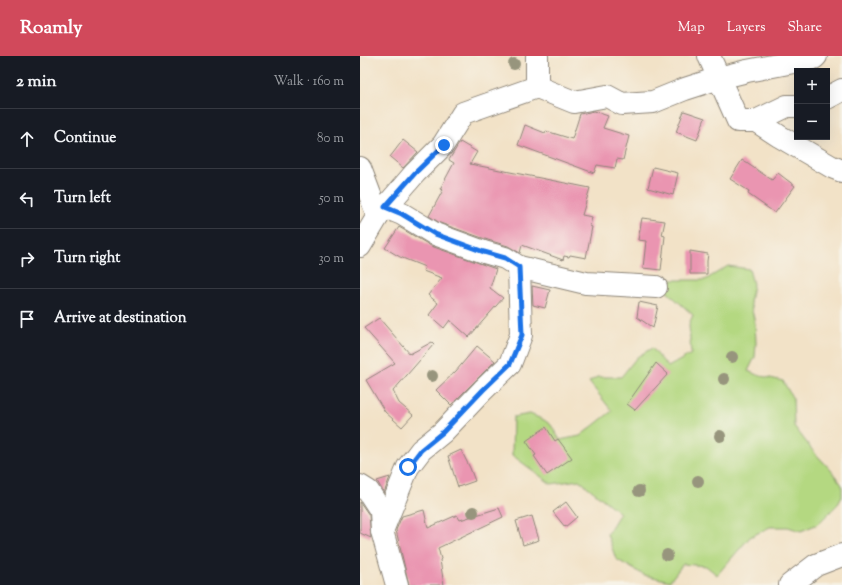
<!DOCTYPE html>
<meta charset="utf-8">
<style>
:root{--surface:#171b24;--page:#20242c;--text:#f1f3f6;--muted:#9ea1a6;--line:#363941;--accent:#d1495b}
body{margin:0;font-family:"Sorts Mill Goudy",serif;background:var(--page);color:var(--text)}
.controls{position:absolute;right:12px;top:12px;display:grid;overflow:hidden;border-radius:0px;box-shadow:0 4px 16px #0002}
.controls button{width:36px;height:36px;display:grid;place-items:center;padding:0;border:0;border-bottom:1px solid var(--line);background:var(--surface);color:var(--text);font:20px sans-serif}
.stop{position:absolute;width:12px;height:12px;margin:-9px;border:3px solid #1a73e8;border-radius:50%;background:#fff}
.stop.end{background:#1a73e8;border-color:#fff;box-shadow:0 1px 4px #0008}
.list{margin:0;padding:0;list-style:none}
h2{display:flex;justify-content:space-between;align-items:center;height:52px;margin:0;padding:0 16px;font-size:17px}
h2 small{font-size:13px;font-weight:400;color:var(--muted)}
.list li{display:grid;grid-template-columns:26px 1fr auto;gap:12px;align-items:center;box-sizing:border-box;height:60px;padding:0 16px;border-top:1px solid var(--line)}
.list b{display:block;font-size:15px;white-space:nowrap}
.list em{font-size:13px;font-style:normal;color:var(--muted)}
.icon{flex:none;width:22px;height:22px;fill:none;stroke:currentColor;stroke-width:2;stroke-linecap:round;stroke-linejoin:round}
.map{position:relative;flex:none;width:482px;height:529px;overflow:hidden}
header{display:flex;align-items:center;gap:24px;box-sizing:border-box;height:56px;padding:0 20px;background:var(--accent);color:#fff}
header strong{font-size:19px}
nav{display:flex;gap:22px;margin-inline-start:auto;font-size:14px}
main{display:flex}
aside{flex:1;background:var(--surface)}
.map>svg:first-child{display:block}
.green{fill:#b4d881;stroke:#708256}
.building{fill:#ea95b1}
.lines{fill:none;stroke-linecap:round;stroke-linejoin:round}
.street-casing{stroke:#8e8679;stroke-width:24}
.street{stroke:#fff;stroke-width:22}
.tree{fill:#97957d}
.route{stroke:#1a73e8;stroke-width:5}
</style>
<header>
<strong>Roamly</strong>
<nav><a>Map</a><a>Layers</a><a>Share</a></nav>
</header>
<main>
<aside>
<h2>2 min<small>Walk · 160 m</small></h2>
<ul class="list">
<li><svg class="icon" aria-label="ahead" viewBox="0 0 24 24"><path d="M12 20V5M6 11l6-6 6 6"/></svg><div><b>Continue</b></div><em>80 m</em></li>
<li><svg class="icon" aria-label="left" viewBox="0 0 24 24"><path d="M17 20v-9H6M10 6l-5 5 5 5"/></svg><div><b>Turn left</b></div><em>50 m</em></li>
<li><svg class="icon" aria-label="right" viewBox="0 0 24 24"><path d="M7 20v-9h11M14 6l5 5-5 5"/></svg><div><b>Turn right</b></div><em>30 m</em></li>
<li><svg class="icon" aria-label="arrive" viewBox="0 0 24 24"><path d="M6 21V4h12l-3 4 3 4H6"/></svg><div><b>Arrive at destination</b></div></li>
</ul>
</aside>
<div class="map">
<svg width="482" height="529" viewBox="0 0 482 529">
<rect width="100%" height="100%" fill="#f7f3e8"/>
<filter id="ink" filterUnits="userSpaceOnUse"><feTurbulence type="fractalNoise" baseFrequency=".025" numOctaves="2"/><feDisplacementMap in="SourceGraphic" scale="8" xChannelSelector="R" yChannelSelector="G"/><feConvolveMatrix kernelMatrix="1 2 1 2 8 2 1 2 1" color-interpolation-filters="sRGB"/></filter>
<filter id="wash" filterUnits="userSpaceOnUse"><feTurbulence type="fractalNoise" baseFrequency=".012" numOctaves="4" result="noise"/><feDisplacementMap in="SourceGraphic" scale="16" xChannelSelector="R" yChannelSelector="G"/><feGaussianBlur stdDeviation="0.9" result="paint"/><feColorMatrix in="noise" values="0 0 0 0 0 0 0 0 0 0 0 0 0 0 0 0 0 1.4 0 .05"/><feComposite in="paint" operator="in"/></filter>
<g filter="url(#wash)">
<rect width="100%" height="100%" fill="#f2e2c7"/>
<path class="green" d="M368,210L389,213L393,228L390,246L395,267L396,287L395,301L388,315L397,319L423,325L433,343L434,370L453,395L470,413L482,429V441L478,448L458,468L441,475L428,471H410L390,481L357,519L346,510L323,508L310,525L284,519L256,503L247,478L260,457L219,424L191,428L152,399L153,361L170,358L184,364L191,369L200,384L220,380L252,355L229,326L237,321H261L277,301L292,292L308,311L331,298L329,268L333,259L305,234L307,224H345Z"/>
<g id="blocks">
<g class="building">
<path d="M234,55L248,60L243,72L269,80L263,104L257,103L255,112L237,109L234,117L158,89L165,69L185,77L186,75L212,83L220,58Z"/>
<path d="M324,55L345,62L337,84L316,76Z"/>
<path d="M43,84L58,96L43,112L30,101Z"/>
<path d="M100,86L117,96L110,108L230,132L222,159L232,161L230,170L232,171L226,202L210,199L209,201L204,200L203,204L162,189L160,197L148,190L128,184L80,167L69,160L83,134L80,133L94,107L89,104Z"/>
<path d="M382,104L412,124L418,117L435,130L415,157L388,138L389,135L370,123Z"/>
<path d="M293,111L318,117L313,139L288,132Z"/>
<path d="M282,162L305,165L302,179L305,180L301,214L283,212L286,185L278,184Z"/>
<path d="M39,171L71,190L136,213L130,232L143,242L109,281L90,264L84,272L69,259L78,247L68,239L82,222L63,215L65,211L40,201L25,192Z"/>
<path d="M330,195L348,198L347,205V218H330Z"/>
<path d="M172,230L190,234L185,252L173,249Z"/>
<path d="M279,246L298,250L293,272L277,261Z"/>
<path d="M19,262L50,298L72,286L74,288L33,335L39,347L53,359L42,371L25,356L6,324L35,307L4,272Z"/>
<path d="M117,290L135,305L91,349L76,334L96,315Z"/>
<path d="M296,307L308,318L275,354L267,348Z"/>
<path d="M186,371L195,385L198,383L212,402L187,419L174,400L176,399L166,385Z"/>
<path d="M101,394L110,412L115,425L98,431L88,400Z"/>
<path d="M30,421L24,437L17,425Z"/>
<path d="M0,446L9,459L11,482L0,477Z"/>
<path d="M206,446L217,461L205,471L193,456Z"/>
<path d="M139,452L143,461L78,492L81,503L80,504L84,529H49L36,474L42,460L64,454L68,472L97,459L100,464Z"/>
<path d="M172,460L179,484L163,489L156,465Z"/>
</g>
</g>
</g>
<g filter="url(#ink)">
<use href="#blocks" fill-opacity="0" stroke="#8e8679" stroke-width="1"/>
<g class="lines">
<defs>
<g id="street">
<path d="M177,0V31"/>
<path d="M349,0L378,65H396L419,80L472,111L482,115"/>
<path d="M467,42L482,34"/>
<path d="M396,65L427,50H437"/>
<path d="M0,112L18,160"/>
<path d="M0,190L18,160L55,117L83,89L103,57L177,31L214,46L247,40L262,48L293,46L325,33L359,22L387,15L454,2L456,0"/>
<path d="M159,211L226,227L296,231"/>
<path d="M0,430L8,435L21,455L22,475L37,529"/>
<path d="M22,475L48,411L61,394L83,376L123,334L150,308L161,279L159,211L145,202L124,196L75,178L42,158L25,151"/>
<path d="M430,529L456,509L482,499"/>
</g>
</defs>
<use href="#street" class="street-casing"/>
<use href="#street" class="street"/>
</g>
<g class="tree">
<circle cx="154" cy="8" r="6"/>
<circle cx="372" cy="301" r="6"/>
<circle cx="72" cy="320" r="6"/>
<circle cx="364" cy="323" r="6"/>
<circle cx="360" cy="380" r="6"/>
<circle cx="338" cy="425" r="6"/>
<circle cx="279" cy="435" r="6"/>
<circle cx="113" cy="456" r="6"/>
<circle cx="307" cy="499" r="6"/>
</g>
</g>
<g class="lines" filter="url(#ink)">
<path class="route" d="M48,411L61,394L83,376L123,334L150,308L162,279L159,211L145,202L124,196L75,178L42,158L25,151L55,117L84,89"/>
</g>
</svg>
<div class="controls">
<button>+</button>
<button>−</button>
</div>
<div class="stop" style="left:48px;top:411px"></div>
<div class="stop end" style="left:84px;top:89px"></div>
</div>
</main>
